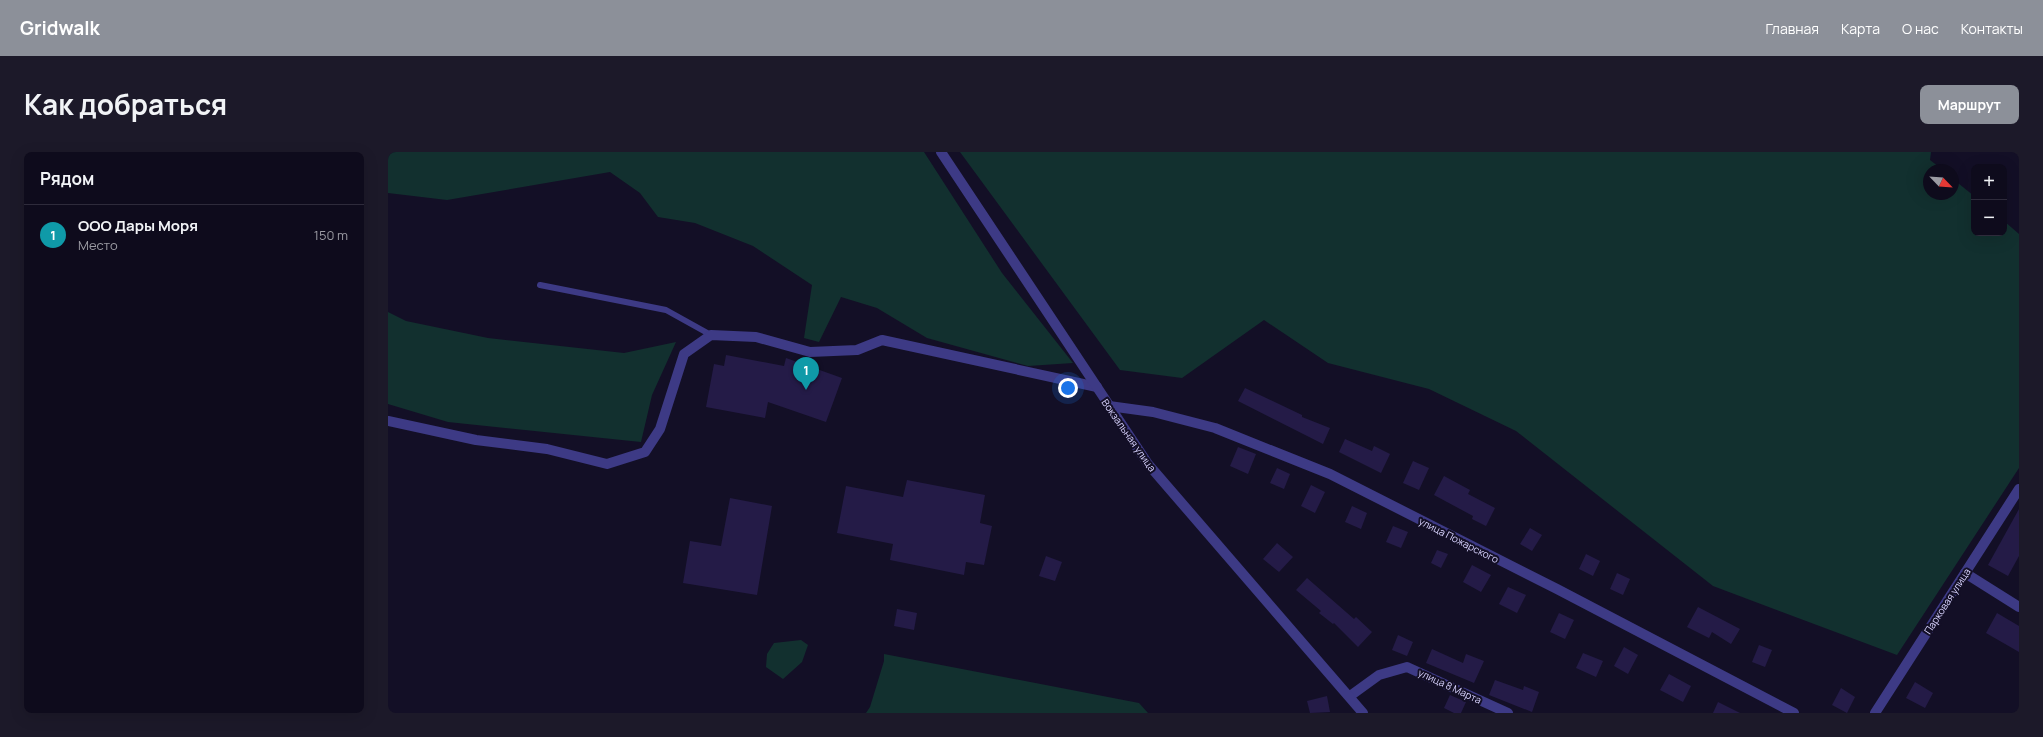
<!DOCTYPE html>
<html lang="ru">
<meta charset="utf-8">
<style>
:root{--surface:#0e0b1c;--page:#1c1929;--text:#f1f3f6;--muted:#9b9ba3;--line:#2e2b3b;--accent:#8c9099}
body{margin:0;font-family:Manrope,sans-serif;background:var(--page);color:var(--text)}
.controls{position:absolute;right:12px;top:12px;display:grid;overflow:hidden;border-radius:8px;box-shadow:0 4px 16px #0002}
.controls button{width:36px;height:36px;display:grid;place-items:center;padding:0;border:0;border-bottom:1px solid var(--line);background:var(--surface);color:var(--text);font:20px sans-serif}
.compass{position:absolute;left:1535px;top:12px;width:36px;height:36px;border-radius:50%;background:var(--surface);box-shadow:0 4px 16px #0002;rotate:115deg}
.you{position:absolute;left:680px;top:236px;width:14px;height:14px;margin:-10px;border:3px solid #fff;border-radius:50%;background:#1a73e8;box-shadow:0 0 0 6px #1a73e833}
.badge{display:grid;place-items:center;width:26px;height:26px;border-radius:50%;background:var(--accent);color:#fff;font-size:13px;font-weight:700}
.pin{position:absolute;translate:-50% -33px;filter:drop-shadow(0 1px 2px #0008)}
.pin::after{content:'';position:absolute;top:21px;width:14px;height:12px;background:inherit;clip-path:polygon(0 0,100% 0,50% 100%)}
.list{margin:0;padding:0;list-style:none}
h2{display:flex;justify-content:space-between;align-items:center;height:52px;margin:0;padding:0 16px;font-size:17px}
h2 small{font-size:13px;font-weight:400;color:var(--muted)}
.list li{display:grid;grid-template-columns:26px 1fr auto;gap:12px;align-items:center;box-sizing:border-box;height:60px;padding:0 16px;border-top:1px solid var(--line)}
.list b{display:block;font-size:15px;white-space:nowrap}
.list p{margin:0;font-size:13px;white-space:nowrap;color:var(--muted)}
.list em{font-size:13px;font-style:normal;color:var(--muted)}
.map{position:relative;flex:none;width:1631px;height:561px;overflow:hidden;border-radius:8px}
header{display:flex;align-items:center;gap:24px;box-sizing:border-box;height:56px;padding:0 20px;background:var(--accent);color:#fff}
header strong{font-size:19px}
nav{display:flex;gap:22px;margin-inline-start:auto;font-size:14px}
.intro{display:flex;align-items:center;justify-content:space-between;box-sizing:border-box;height:96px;padding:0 24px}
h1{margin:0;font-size:28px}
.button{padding:10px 18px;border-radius:8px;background:var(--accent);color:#fff;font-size:14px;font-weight:700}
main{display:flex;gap:24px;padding:0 24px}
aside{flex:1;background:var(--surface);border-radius:8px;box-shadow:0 4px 16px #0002}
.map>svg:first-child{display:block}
.green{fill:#12302f}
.building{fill:#241b47}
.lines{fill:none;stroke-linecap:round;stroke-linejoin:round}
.service{stroke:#3d3a85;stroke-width:6}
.minor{stroke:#3d3a85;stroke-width:10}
.tertiary{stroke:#3d3a85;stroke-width:10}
.labels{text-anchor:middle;stroke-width:4;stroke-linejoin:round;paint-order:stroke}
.street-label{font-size:10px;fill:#d9d4ff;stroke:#130f26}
</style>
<header>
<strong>Gridwalk</strong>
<nav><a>Главная</a><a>Карта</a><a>О нас</a><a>Контакты</a></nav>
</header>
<div class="intro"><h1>Как добраться</h1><a class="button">Маршрут</a></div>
<main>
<aside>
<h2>Рядом<small></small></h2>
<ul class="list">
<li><span class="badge" style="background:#0f9aa8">1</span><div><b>ООО Дары Моря</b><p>Место</p></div><em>150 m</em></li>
</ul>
</aside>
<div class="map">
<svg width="1631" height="561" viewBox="0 0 1631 561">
<rect width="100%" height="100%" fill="#130f26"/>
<g class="green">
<path d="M0,0H536L614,121L685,211L640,214L539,186L489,156L453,145L431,190L416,186L424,133L365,94L307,71L270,65L252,41L222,20L59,48L0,41Z"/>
<path d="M572,0H1543L1542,8L1555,18H1541V42H1565V27L1586,44V81H1616V69L1631,82V316L1509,503L1325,434L1128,279L1041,237L940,211L876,168L794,226L732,218Z"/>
<path d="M0,160L18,169L100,186L236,201L288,190L264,243L253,290L60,270L0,252Z"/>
<path d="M413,488L420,493L414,510L395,527L378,515L379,502L386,491Z"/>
<path d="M496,502L751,551L760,561H478L482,555L496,509Z"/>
</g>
<g class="building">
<path d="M338,203L396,214L398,206L454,226L438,270L380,250L377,266L318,255L326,212L336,214Z"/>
<path d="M857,236L914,263V265L942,276L935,292L850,249Z"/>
<path d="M957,287L984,299L986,294L1002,302L993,321L951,300Z"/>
<path d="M850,295L868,302L860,322L842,314Z"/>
<path d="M1025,309L1041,316L1031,338L1015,331Z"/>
<path d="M889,316L902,322L896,337L882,331Z"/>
<path d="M1056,324L1082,338L1080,342L1107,356L1098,374L1084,367L1085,364L1046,343Z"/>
<path d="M519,328L597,343L592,371L604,374L596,413L578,410L576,423L502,408L505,392L449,381L458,334L515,345Z"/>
<path d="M923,333L937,340L927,361L913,354Z"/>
<path d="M342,346L384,354L369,443L295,431L302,389L333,394Z"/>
<path d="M964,354L979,361L973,377L957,370Z"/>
<path d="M1631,357V404L1620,424L1600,413Z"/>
<path d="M1005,374L1020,380L1013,396L998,390Z"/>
<path d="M1142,376L1154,383L1144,399L1132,392Z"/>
<path d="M889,391L905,405L891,420L875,407Z"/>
<path d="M1049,398L1060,402L1053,416L1043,411Z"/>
<path d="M1198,402L1212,409L1205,424L1191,417Z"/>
<path d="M658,404L674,410L667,429L651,424Z"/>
<path d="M1084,413L1103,423L1093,440L1075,430Z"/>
<path d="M1229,421L1242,427L1235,443L1222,437Z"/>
<path d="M919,426L966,467L968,465L984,480L970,495L946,471L945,472L931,461L933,459L908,438Z"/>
<path d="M1120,435L1138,443L1129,461L1111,452Z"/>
<path d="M1310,455L1352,477L1343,492L1324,480L1321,486L1299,475Z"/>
<path d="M509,457L529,461L526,478L506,474Z"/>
<path d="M1171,461L1186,468L1177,487L1162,480Z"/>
<path d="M1609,461L1631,474V500L1598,481Z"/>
<path d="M1010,483L1025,490L1019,504L1004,498Z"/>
<path d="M1371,493L1384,498L1377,515L1364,510Z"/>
<path d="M1236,495L1250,503L1240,522L1226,514Z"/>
<path d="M1044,497L1075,511L1078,502L1096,509L1086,531L1038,511Z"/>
<path d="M1195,501L1215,509L1208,525L1188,516Z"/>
<path d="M1281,522L1303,534L1295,550L1272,538Z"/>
<path d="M1107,528L1135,538L1136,534L1151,540L1144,560L1101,543Z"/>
<path d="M1527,530L1545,541L1537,556L1518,546Z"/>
<path d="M1453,536L1467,545L1459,561L1444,553Z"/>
<path d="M1062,543L1078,550L1073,561H1066L1056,556Z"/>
<path d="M939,544L942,560L922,561L919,549Z"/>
<path d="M1330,550L1352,561H1325Z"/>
</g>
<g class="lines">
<path class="service" d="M152,133L278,158L323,183"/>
<g class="minor">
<path d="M721,254L765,260L827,276L942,322L1169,437L1406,561"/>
<path d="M0,269L88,288L159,297L219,312L257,300L272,277L296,202L323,183L368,185L422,200L469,198L494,188L709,235"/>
<path d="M1577,421L1631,455"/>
<path d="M962,544L991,523L1019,515L1120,561"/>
</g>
<g class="tertiary">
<path d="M553,0L760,312L975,561"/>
<path d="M1487,561L1631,337"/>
</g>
</g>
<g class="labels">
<g class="street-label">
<text transform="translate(741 283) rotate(55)" y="4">Вокзальная улица</text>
<text transform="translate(1071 388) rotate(27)" y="4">улица Пожарского</text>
<text transform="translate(1559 449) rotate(-57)" y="4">Парковая улица</text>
<text transform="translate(1062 534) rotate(25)" y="4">улица 8 Марта</text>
</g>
</g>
</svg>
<div class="controls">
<button>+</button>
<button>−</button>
</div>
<svg class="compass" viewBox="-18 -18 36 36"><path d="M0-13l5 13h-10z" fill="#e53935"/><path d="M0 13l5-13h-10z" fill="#9b9ba3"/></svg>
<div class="you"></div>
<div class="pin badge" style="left:418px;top:238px;background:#0f9aa8">1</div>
</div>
</main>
